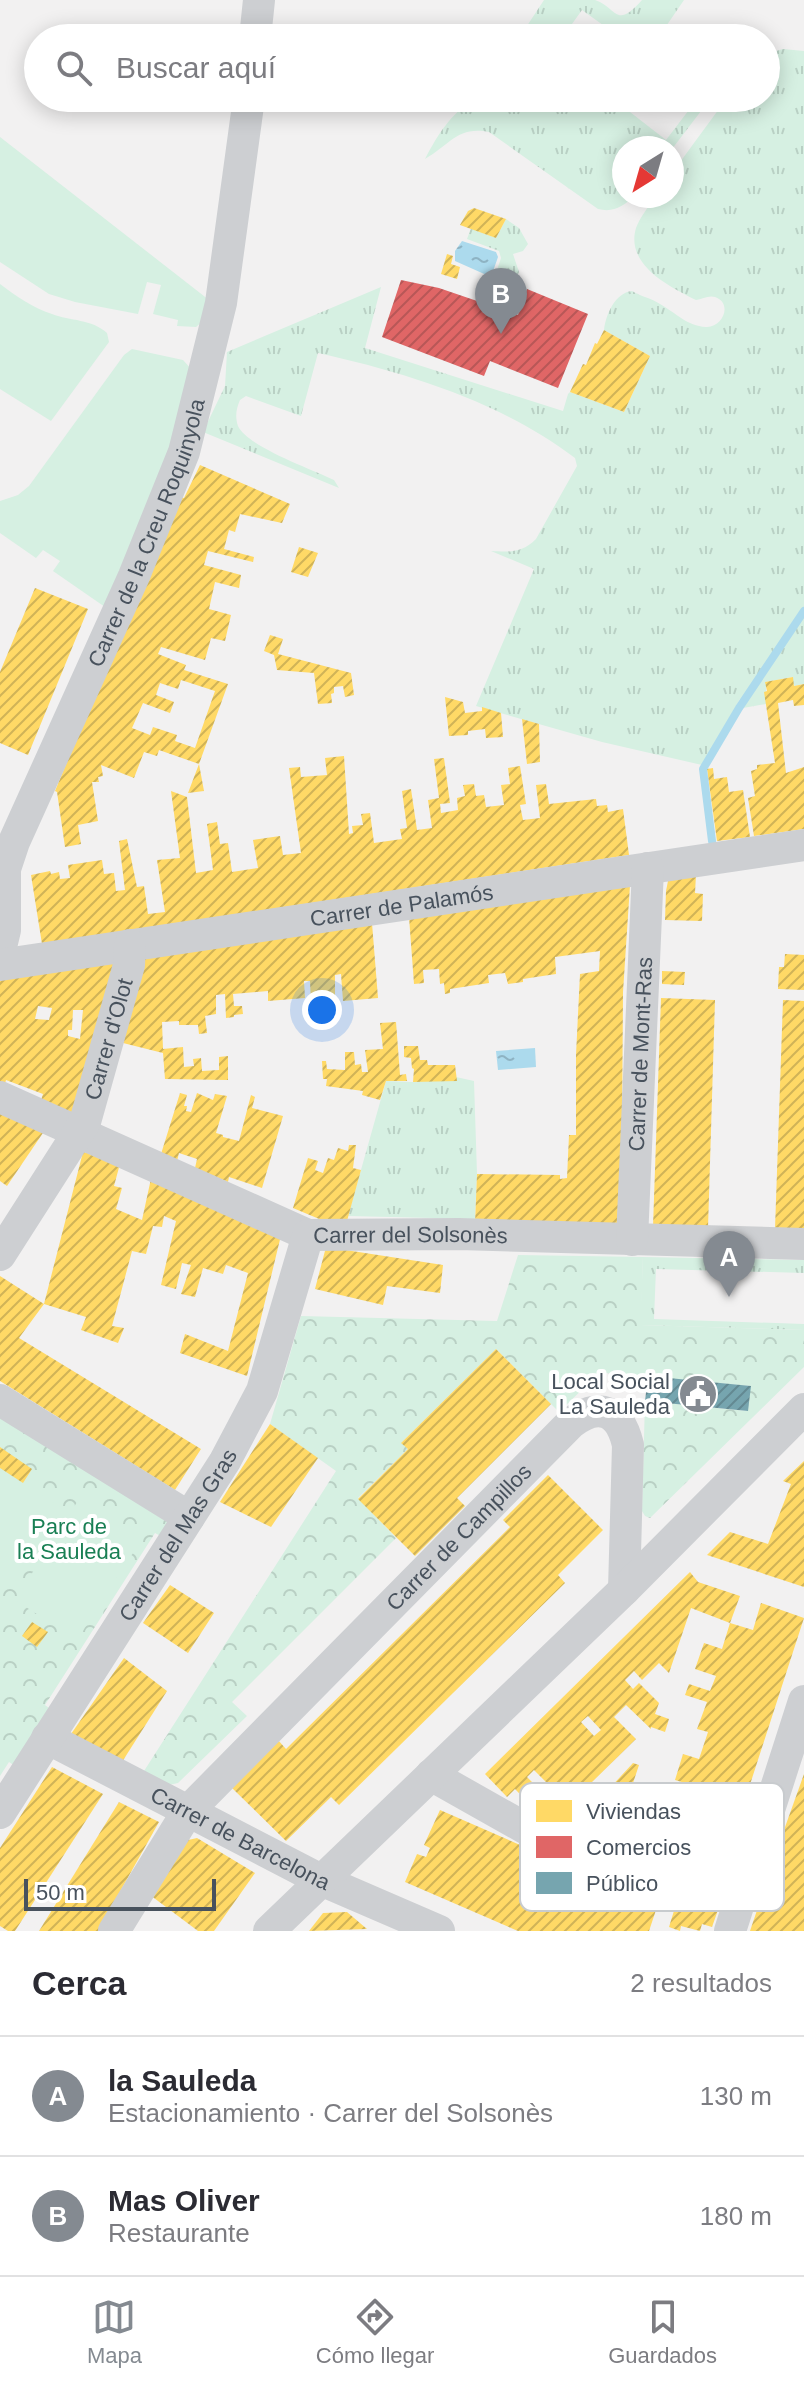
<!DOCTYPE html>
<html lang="es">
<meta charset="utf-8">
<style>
:root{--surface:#fff;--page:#f7f7f7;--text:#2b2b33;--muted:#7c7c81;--line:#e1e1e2;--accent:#848a91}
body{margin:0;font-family:Helvetica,sans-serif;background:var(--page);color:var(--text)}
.compass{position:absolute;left:612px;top:136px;width:72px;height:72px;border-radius:50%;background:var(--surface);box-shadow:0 4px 20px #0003;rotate:217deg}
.scale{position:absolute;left:24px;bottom:20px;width:192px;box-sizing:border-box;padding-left:8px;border:4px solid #48525d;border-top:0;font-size:22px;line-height:28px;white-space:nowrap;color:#48525d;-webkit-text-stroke:6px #fff;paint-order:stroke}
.you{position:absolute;left:322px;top:1010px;width:28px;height:28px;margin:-20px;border:6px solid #fff;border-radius:50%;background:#1a73e8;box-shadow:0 0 0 12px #1a73e833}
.badge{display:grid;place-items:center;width:52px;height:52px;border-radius:50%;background:var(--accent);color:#fff;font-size:26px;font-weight:700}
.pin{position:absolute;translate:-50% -66px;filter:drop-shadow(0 2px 4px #0008)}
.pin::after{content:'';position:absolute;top:42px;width:28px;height:24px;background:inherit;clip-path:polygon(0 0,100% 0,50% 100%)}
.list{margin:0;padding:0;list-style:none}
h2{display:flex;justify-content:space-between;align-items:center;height:104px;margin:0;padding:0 32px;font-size:34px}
h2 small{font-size:26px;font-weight:400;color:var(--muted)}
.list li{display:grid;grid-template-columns:52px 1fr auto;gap:24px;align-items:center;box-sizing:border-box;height:120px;padding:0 32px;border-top:2px solid var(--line)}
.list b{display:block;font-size:30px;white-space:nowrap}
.list p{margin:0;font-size:26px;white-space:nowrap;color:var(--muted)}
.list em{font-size:26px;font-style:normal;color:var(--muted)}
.icon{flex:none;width:44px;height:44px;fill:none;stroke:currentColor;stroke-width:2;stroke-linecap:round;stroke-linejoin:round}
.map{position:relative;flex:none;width:804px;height:1931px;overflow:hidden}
.search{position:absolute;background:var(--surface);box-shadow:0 4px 20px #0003;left:24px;right:24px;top:24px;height:88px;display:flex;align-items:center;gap:20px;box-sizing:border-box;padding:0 28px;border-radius:44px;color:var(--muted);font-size:30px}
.sheet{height:344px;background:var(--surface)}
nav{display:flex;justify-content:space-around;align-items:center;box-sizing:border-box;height:112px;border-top:2px solid var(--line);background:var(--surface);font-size:22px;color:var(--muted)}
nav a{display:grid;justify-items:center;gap:4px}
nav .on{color:var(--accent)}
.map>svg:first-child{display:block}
.grass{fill:url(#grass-tufts)}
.park{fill:url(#park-crowns)}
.garden{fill:#d6f0e2}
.water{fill:url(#water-ripples)}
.homes{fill:url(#homes-hatch);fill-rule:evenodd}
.shops{fill:url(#shops-hatch)}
.public{fill:url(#public-hatch)}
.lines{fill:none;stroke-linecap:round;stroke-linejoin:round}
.stream{stroke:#acdaed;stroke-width:8}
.minor{stroke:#cdcfd2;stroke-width:32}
.labels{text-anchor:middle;stroke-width:8;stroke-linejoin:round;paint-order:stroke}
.street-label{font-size:22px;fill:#48525d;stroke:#fff}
.poi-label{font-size:22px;fill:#48525d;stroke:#fff;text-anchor:end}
.park-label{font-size:22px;fill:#197f54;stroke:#fff}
.key{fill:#fff;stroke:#c8cbce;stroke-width:2}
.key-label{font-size:22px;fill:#48525d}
</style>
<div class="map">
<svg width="804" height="1931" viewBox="0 0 804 1931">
<defs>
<pattern id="grass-tufts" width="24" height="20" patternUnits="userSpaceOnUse" patternTransform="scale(2)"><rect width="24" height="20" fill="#d6f0e2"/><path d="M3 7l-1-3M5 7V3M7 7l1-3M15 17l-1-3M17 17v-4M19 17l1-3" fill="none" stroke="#b9d0c4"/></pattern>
<pattern id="park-crowns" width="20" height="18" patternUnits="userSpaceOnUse" patternTransform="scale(2)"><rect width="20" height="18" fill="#d6f0e2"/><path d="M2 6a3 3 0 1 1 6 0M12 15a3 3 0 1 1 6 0" fill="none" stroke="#b9d0c4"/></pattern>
<pattern id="water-ripples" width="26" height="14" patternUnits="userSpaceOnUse" patternTransform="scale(2)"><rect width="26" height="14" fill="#acdaed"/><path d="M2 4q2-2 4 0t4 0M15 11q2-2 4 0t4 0" fill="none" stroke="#8eb3c3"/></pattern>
<pattern id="homes-hatch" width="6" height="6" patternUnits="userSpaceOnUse" patternTransform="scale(2)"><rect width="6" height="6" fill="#ffd966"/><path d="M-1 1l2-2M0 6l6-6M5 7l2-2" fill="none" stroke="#d0b357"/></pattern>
<pattern id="shops-hatch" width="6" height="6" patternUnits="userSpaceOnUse" patternTransform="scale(2)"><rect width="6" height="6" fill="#e06666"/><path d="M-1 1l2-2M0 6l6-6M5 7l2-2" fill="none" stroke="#b85757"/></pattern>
<pattern id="public-hatch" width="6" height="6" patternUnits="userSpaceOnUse" patternTransform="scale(2)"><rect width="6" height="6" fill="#76a5af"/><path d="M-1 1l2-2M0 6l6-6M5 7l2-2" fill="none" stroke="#638992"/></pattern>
</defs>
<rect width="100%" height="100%" fill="#f2f1f1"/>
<g class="grass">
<path d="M544,0C556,0 584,0 595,0C618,8 615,30 642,0H684L658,38H621L582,10L562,38H519Z"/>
<path d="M783,49L804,51V684L794,686L792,677L766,682V704L743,708L740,699L702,765L602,742L476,706L534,569L491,551C510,552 522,553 536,539L577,466L575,458C501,402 408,373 318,353L301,416L246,396L240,400C236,409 235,417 238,426C248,447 312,469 334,480L339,488L203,432L225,386L227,352L381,287L365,348L563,411L568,394L570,392L624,412L650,356L604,330C606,314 615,293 632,291C642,297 651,298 660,304C676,313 687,326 706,327C723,328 733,303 715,297C709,295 702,299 696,300C670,287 625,265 636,228C640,217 649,206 656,196H672V173L727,98H766V54Z"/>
<path d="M474,98H612L666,140L698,98H711L672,149L624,148V196H635C623,206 614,213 598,209L489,132C457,126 450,145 425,159C439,132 450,116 474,98Z"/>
<path d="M506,219L519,228L528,244L523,251L513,254L519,272L517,276L497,270L501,258L499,251L467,239L471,228L496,238Z"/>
<path d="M456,1077L474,1081L477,1174L475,1219L348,1216L386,1081L413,1082Z"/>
<path d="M643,1257L804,1260V1273L656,1269L654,1319L804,1324V1330L640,1325Z"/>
</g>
<g class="park">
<path d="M518,1255L643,1257L641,1325L804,1330V1367L650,1518L645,1516L642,1511L645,1401L747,1411L750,1386L606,1373L593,1379L559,1412L496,1349L402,1442L408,1449L358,1498L396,1538L232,1702L247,1716L178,1783L169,1785L144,1771L336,1471L270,1424L301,1316L497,1321Z"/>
<path d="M0,1416L169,1523L164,1538L155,1533L45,1705L53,1711L15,1766L9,1762L0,1776Z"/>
</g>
<g class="garden">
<path d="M0,137L209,300L203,321L196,327L177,326L178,320L153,314L161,285L147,282L138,314L75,302L49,294L0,262Z"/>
<path d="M0,284C16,296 33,308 52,314C70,321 92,319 107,333L109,342L51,421L0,389Z"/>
<path d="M132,349L183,360L192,370L172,443L105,607L53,571L60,561L43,550L36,558L0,533V501L18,495L29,486L124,355Z"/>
<path d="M0,1468L62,1508L14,1583L0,1574Z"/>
<path d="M79,1499L142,1539L77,1640L15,1600Z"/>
</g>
<g class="water">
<path d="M462,241L496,252L498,257L491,277L455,261V251Z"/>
<path d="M535,1048L536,1067L498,1070L496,1051Z"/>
</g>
<g class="homes">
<path d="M474,208L506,219L496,238L460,225L468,211Z"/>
<path d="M447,254L453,256L451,264L460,267L457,279L441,274Z"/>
<path d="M604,330L650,356L624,412L570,392L583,364L586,365L595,343L597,344Z"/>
<path d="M200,465L290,504L282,523L240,514L235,532L229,530L224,549L254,557L253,562L208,551L204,565L241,575L239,588L215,582L209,609L231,615L225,641L211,638L205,660L161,647L158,654L186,665L184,670L228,684L199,764L204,791L188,793L199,764L159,750L157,756L144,752L134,778L101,765L103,776L98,777L99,782H92L98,821L78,825L81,844L65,847L57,792L55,791L176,496L184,498ZM181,680L215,691L195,748L175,741L177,735L153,727L150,735L132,728L143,703L170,713L174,702L156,695L160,683L178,689Z"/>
<path d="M299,547L318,553L308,577L291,572Z"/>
<path d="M35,588L88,609L28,755L0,743V672Z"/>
<path d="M270,635L283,639L278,654L351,673L354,695L345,697L343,686L334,687V693L331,694L332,703L318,704L314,673L277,670L274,655L264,651Z"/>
<path d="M793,677L794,686L804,684V705L794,706L793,700L778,703L786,773L804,767V829L754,836L748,798L755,796L751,771L757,769V765L775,763L764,692L767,691L765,682Z"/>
<path d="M445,697L463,702L465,713L482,711V707L501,713L503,737L486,738L485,729L468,731V735L449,736Z"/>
<path d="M522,719L539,724L540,762L527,764Z"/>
<path d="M344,756L349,834L353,833L352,826L363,825L361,814L370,813L374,843L402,839L400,829L407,828L402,791L411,789L417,830L432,828L428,800L439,798L434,759L444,758L450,803L440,804L441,813L458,810L457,798L465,796L463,785L474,784L476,796L484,795L486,807L504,805L501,785L510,784L508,768L520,766L526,804L520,805L523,820L540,818L536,785L546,784L549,804L596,799L597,806L607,805L608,812L623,809L629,855L42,944L31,875L50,871L51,874L59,872L60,879L70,878L68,865L102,860L104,874L114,873L116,891L125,890L119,841L127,839L137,887L144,886L148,914L165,912L157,860L180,858L171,791L187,797L196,873L213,870L207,824L217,822L220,844L228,843L232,872L258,868L253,840L280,836L283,855L301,853L289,768L300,767L301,777L327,775L325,758Z"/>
<path d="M713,768L714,779L727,777L729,792L743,790L750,837L717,841L707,769Z"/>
<path d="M696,875L695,893L703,894L702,921L665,920L666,891L668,881Z"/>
<path d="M630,885L623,992L622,1135L617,1226L475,1224L477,1174L560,1175V1179L567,1178L569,1135H576V1055L580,974L599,971L600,951L555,957L556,974L523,979V982L508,984L505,973L488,975L489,983L450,989V993L445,994L444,983L440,984L439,969L423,970L424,983L414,984L409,917Z"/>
<path d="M372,923L378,998L343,1001L341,974L335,975V1002L311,1004L310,981H304L305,998L268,1001V991L233,994L234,1006H242L243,1014L234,1015V1017L226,1018L225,994L216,995V1014L205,1016L207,1033L199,1034L198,1025H179V1021L162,1022L163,1049L183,1047L184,1067L194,1066L193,1059L201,1058L202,1071L219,1070V1057L228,1056V1080L165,1079L163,1053L119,1042L142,957Z"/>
<path d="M785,954L804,955V990L778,989L779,967H784Z"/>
<path d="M119,961L75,1117L40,1103L43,1094L6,1080L4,1087L0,1086V979ZM38,1006L52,1008L49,1020L35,1019ZM73,1010H83L80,1039L68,1036V1030H72Z"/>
<path d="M662,971L685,972L684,985L662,984Z"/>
<path d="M661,998L715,1000L708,1228L653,1227Z"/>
<path d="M783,1000L804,1001V1230L775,1229Z"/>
<path d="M396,1022L400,1075L406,1074L407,1081H386L380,1100L362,1095L363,1091L326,1086L327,1079H323L322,1061H326L327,1069L345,1070V1052H354L355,1065L361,1064L362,1072H368L365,1050L383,1049L380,1023Z"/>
<path d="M404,1046H418L420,1060H427L428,1065H455L457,1081L413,1082L414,1069L412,1068L411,1058L404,1057Z"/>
<path d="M180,1093L187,1095L184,1106H187L186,1111L191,1112L197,1093L213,1100L215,1094L227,1096L216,1133L223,1135V1137L239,1141L251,1095L255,1097L252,1108L283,1116L262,1188L229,1177L228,1182L195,1168L197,1159L179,1153L177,1161L161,1154Z"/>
<path d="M0,1109L47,1127L7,1186L0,1181Z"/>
<path d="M349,1145H356L353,1168L361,1170L347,1221H324L293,1208L308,1158L318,1161L315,1170L323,1173L328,1158L334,1160L338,1148L348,1151Z"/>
<path d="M83,1152L121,1160L114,1186L122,1188L116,1209L142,1220L152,1174L283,1227L247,1376L180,1353L185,1334L228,1351L248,1273L226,1265L223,1274L203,1268L195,1297L181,1294L191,1265L182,1263L176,1289L161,1285L176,1221L164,1216L162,1227L153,1226L146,1254L132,1251L112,1326L124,1328L118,1343L81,1330L86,1317L44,1304Z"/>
<path d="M326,1247L443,1265L440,1293L387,1286L383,1305L315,1289Z"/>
<path d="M0,1276L44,1304L19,1338L201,1449L175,1490L0,1381Z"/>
<path d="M496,1349L551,1404L457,1498L465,1506L415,1556L358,1499L408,1449L401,1443Z"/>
<path d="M270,1424L318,1458L271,1527L220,1502Z"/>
<path d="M0,1447L32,1469L23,1483L0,1468Z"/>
<path d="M804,1461V1587L707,1555L730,1532L768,1544L791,1484L783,1481Z"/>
<path d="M548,1475L603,1530L558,1575L565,1583L339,1805L331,1797L286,1841L231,1787L278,1740L286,1749L510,1527L503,1520Z"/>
<path d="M690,1572L698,1582L740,1596L730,1623L753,1630L761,1603L804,1618L744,1803L738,1801L720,1854L725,1856L709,1908L718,1910L712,1927L702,1924L700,1931L681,1926L680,1931L669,1927L681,1888L670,1884L667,1894L662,1892L649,1931H518L405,1882L417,1854L426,1857L430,1848L424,1845L440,1810L580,1871L604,1796L606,1797L609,1789L633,1763L639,1765L603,1873L616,1878L620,1863L635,1867L627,1891L632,1892L635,1883L641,1885L645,1875L649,1877L654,1860L667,1864L684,1813L676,1810L685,1783L675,1780L683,1754L699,1759L708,1732L697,1729L707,1702L685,1695L689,1684L710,1691L716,1676L695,1669L704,1643L722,1649L730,1623L691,1608L669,1673L659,1663L642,1680L634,1671L625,1680L633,1689L639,1683L659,1703L655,1714L669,1719L665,1732L651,1727V1729L626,1705L614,1717L636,1739L549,1824L515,1789L507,1797L485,1774ZM588,1716L601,1730L594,1736L581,1722ZM534,1770L547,1783L540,1790L527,1777Z"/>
<path d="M170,1585L214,1613L188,1653L143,1623Z"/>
<path d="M32,1622L48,1632L37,1647L22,1636Z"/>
<path d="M124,1658L167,1691L122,1762L71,1734Z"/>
<path d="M52,1767L103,1794L15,1931H8L0,1926V1848Z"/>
<path d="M804,1774V1931H750L784,1830Z"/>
<path d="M119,1802L159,1822L98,1931H39Z"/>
<path d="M197,1838L255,1873L214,1931H198L150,1895L184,1841Z"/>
<path d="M347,1912L367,1929L309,1931L323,1913Z"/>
</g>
<path class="shops" d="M401,280L439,288L518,315L527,289L588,314L558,388L490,361L484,376L382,337Z"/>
<path class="public" d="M648,1376L751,1386L748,1411L645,1401Z"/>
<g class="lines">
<path class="stream" d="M712,841L703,769L739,708L804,611"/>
<g class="minor">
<path d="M255,38L259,0"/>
<path id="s1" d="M0,951L5,930V869L14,842L134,576L184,452L221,303L249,98"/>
<path id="s2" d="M0,965L804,845"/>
<path id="s3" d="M0,1097L308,1235L459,1234L804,1244"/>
<path id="s4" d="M632,1240L648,868"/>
<path id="s5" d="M0,1255L85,1122L129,965L130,945"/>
<path d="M0,1400L189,1517"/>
<path id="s6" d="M47,1738L321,1880L439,1931"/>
<path d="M431,1775L541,1837L553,1840L570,1837"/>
<path id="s7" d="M0,1813L225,1461L262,1391L308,1235"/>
<path id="s8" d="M114,1931L188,1811L571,1423C600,1401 620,1411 628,1445L624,1590"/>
<path d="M269,1931L624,1590L804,1409"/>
<path d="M730,1931L804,1701"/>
</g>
</g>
<defs>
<symbol id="civic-disc" viewBox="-11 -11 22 22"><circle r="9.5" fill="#848a91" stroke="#fff"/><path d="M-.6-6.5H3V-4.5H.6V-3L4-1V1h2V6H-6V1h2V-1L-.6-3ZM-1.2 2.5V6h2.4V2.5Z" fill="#fff"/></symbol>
</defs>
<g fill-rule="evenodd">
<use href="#civic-disc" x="676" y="1372" width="44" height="44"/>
</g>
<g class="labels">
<g class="street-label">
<text dy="8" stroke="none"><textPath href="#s1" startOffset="448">Carrer de la Creu Roquinyola</textPath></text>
<text dy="8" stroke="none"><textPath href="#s2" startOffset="406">Carrer de Palamós</textPath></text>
<text dy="8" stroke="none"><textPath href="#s5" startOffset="244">Carrer d'Olot</textPath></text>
<text dy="8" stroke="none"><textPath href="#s4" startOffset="186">Carrer de Mont-Ras</textPath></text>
<text dy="8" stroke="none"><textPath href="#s3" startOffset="440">Carrer del Solsonès</textPath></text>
<text dy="8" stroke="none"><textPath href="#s7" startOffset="330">Carrer del Mas Gras</textPath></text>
<text dy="8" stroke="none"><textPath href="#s8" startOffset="526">Carrer de Campillos</textPath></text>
<text dy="8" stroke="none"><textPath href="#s6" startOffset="218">Carrer de Barcelona</textPath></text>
</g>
<g class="poi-label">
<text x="670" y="1389">Local Social<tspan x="670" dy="25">La Sauleda</tspan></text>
</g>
<g class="park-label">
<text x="69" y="1534">Parc de<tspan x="69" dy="25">la Sauleda</tspan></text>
</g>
</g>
<rect x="520" y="1783" width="264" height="128" rx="12" class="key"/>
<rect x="536" y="1800" width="36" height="22" fill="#ffd966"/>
<rect x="536" y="1836" width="36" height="22" fill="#e06666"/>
<rect x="536" y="1872" width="36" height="22" fill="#76a5af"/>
<g class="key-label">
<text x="586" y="1819">Viviendas</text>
<text x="586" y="1855">Comercios</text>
<text x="586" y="1891">Público</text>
</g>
</svg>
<svg class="compass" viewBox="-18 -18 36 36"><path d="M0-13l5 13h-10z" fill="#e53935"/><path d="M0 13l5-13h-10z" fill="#7c7c81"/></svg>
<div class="scale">50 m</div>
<div class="you"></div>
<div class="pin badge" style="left:729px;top:1297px">A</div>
<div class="pin badge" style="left:501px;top:334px">B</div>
<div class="search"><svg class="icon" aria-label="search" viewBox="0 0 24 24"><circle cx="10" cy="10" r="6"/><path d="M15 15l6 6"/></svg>Buscar aquí</div>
</div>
<section class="sheet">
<h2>Cerca<small>2 resultados</small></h2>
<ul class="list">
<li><span class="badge">A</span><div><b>la Sauleda</b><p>Estacionamiento · Carrer del Solsonès</p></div><em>130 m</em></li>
<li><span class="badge">B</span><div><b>Mas Oliver</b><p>Restaurante</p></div><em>180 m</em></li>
</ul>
</section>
<nav>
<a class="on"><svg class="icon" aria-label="map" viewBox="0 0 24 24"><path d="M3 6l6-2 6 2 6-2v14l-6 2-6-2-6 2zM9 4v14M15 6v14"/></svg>Mapa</a>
<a><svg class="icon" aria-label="directions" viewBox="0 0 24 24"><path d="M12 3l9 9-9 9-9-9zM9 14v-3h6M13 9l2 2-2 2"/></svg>Cómo llegar</a>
<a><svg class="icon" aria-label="saved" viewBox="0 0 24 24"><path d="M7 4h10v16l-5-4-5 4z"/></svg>Guardados</a>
</nav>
